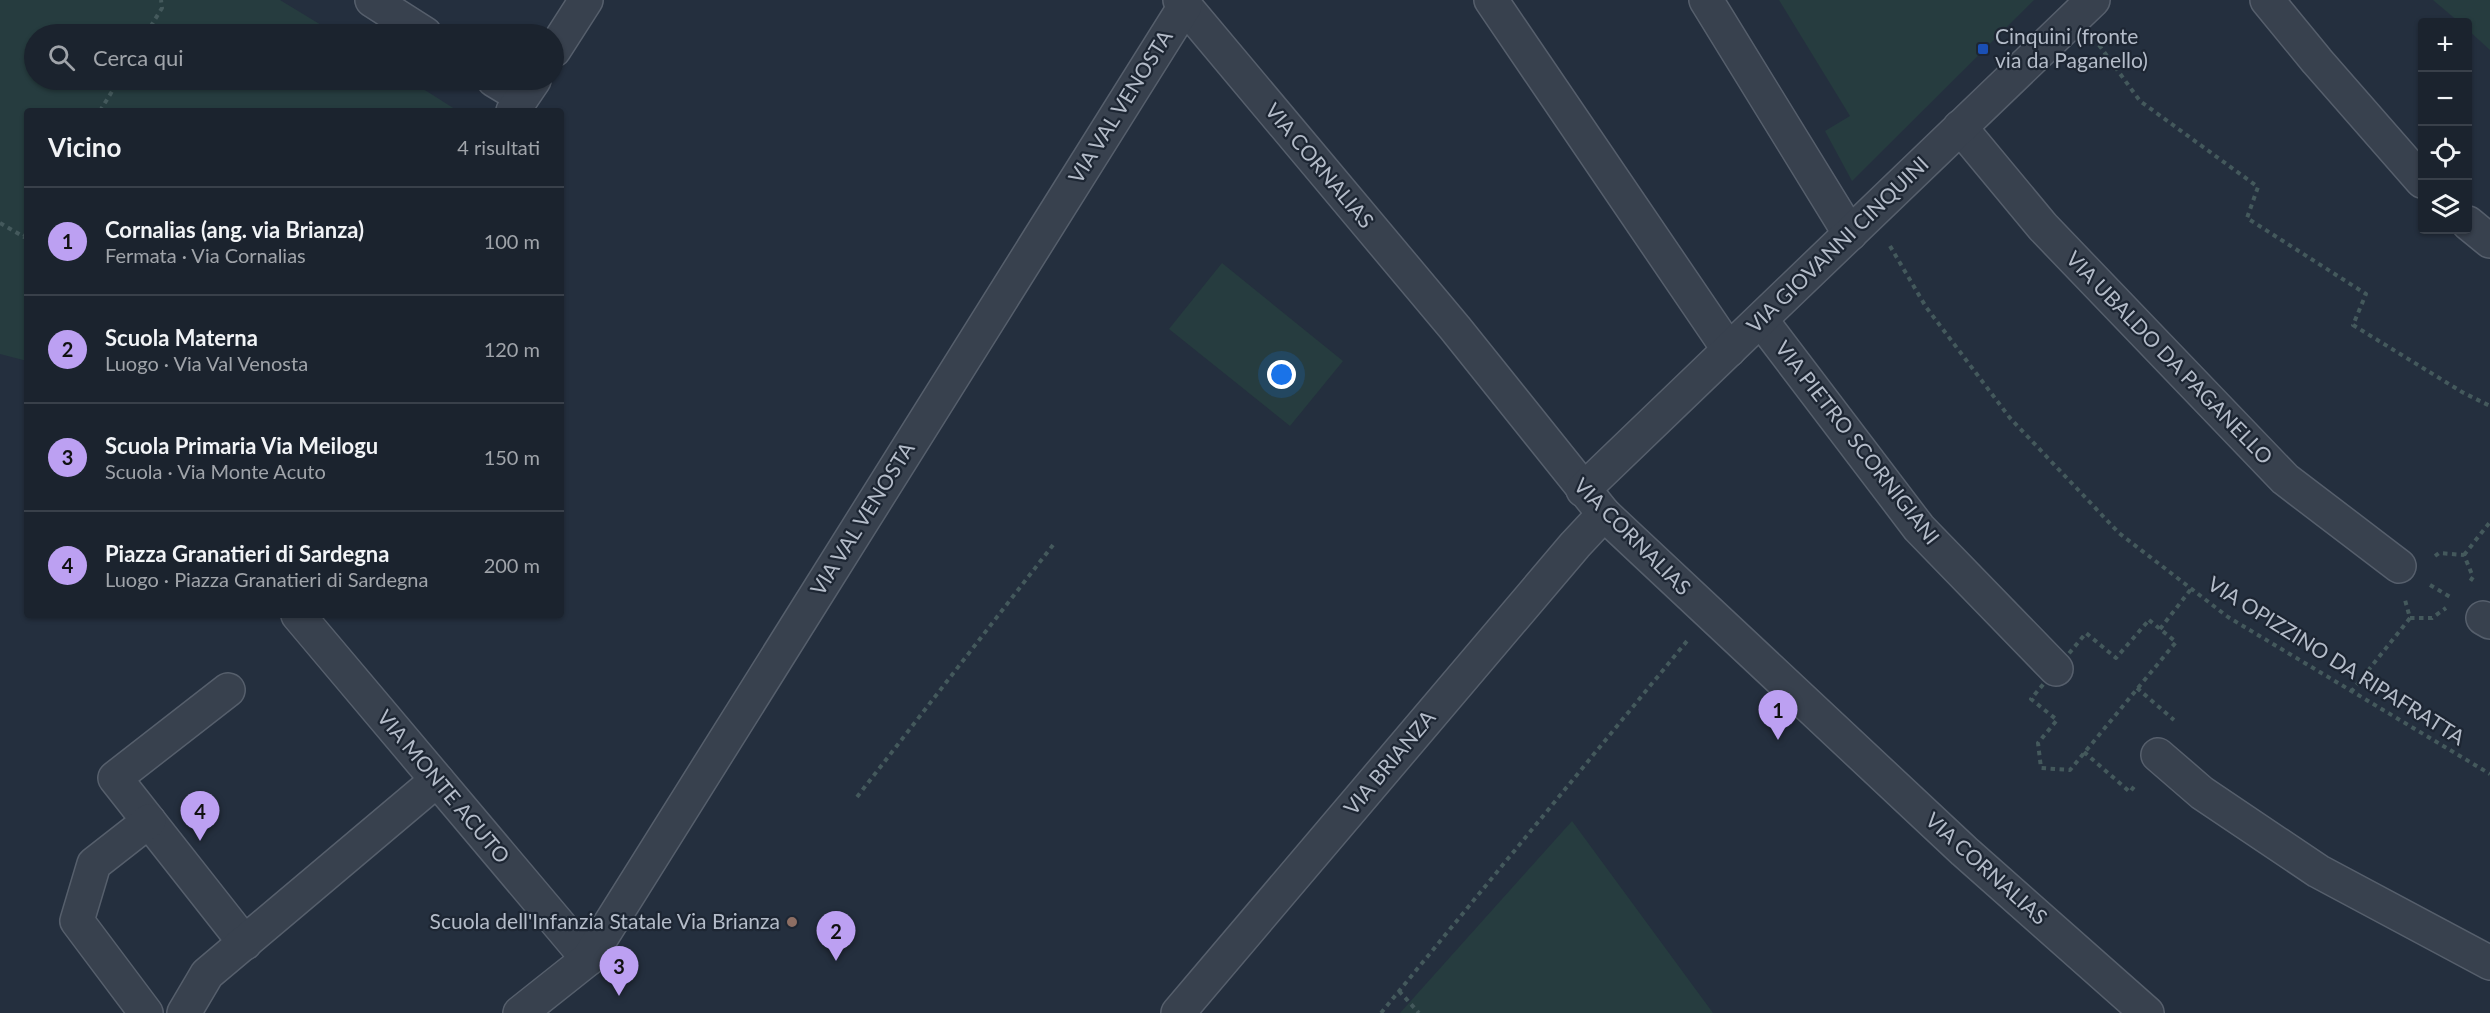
<!DOCTYPE html>
<html lang="it">
<meta charset="utf-8">
<style>
:root{--surface:#1b232e;--page:#282f3a;--text:#f1f3f6;--muted:#a0a4aa;--line:#39404a;--accent:#bca0f2}
body{margin:0;font-family:Lato,sans-serif;background:var(--page);color:var(--text)}
.controls{position:absolute;right:18px;top:18px;display:grid;overflow:hidden;border-radius:6px;box-shadow:0 2px 4px #0004}
.controls button{width:54px;height:54px;display:grid;place-items:center;padding:0;border:0;border-bottom:2px solid var(--line);background:var(--surface);color:var(--text);font:30px sans-serif}
.you{position:absolute;left:1282px;top:375px;width:21px;height:21px;margin:-15px;border:4px solid #fff;border-radius:50%;background:#1a73e8;box-shadow:0 0 0 9px #1a73e833}
.badge{display:grid;place-items:center;width:39px;height:39px;border-radius:50%;background:var(--accent);color:#111;font-size:20px;font-weight:700}
.pin{position:absolute;translate:-50% -50px;filter:drop-shadow(0 2px 3px #0008)}
.pin::after{content:'';position:absolute;top:32px;width:21px;height:18px;background:inherit;clip-path:polygon(0 0,100% 0,50% 100%)}
.list{margin:0;padding:0;list-style:none}
h2{display:flex;justify-content:space-between;align-items:center;height:78px;margin:0;padding:0 24px;font-size:26px}
h2 small{font-size:20px;font-weight:400;color:var(--muted)}
.list li{display:grid;grid-template-columns:39px 1fr auto;gap:18px;align-items:center;box-sizing:border-box;height:108px;padding:0 24px;border-top:2px solid var(--line)}
.list b{display:block;font-size:22px;white-space:nowrap}
.list p{margin:0;font-size:20px;white-space:nowrap;color:var(--muted)}
.list em{font-size:20px;font-style:normal;color:var(--muted)}
.icon{flex:none;width:33px;height:33px;fill:none;stroke:currentColor;stroke-width:2;stroke-linecap:round;stroke-linejoin:round}
.map{position:relative;flex:none;width:2490px;height:1013px;overflow:hidden}
.search{position:absolute;background:var(--surface);box-shadow:0 2px 4px #0004;left:24px;top:24px;width:540px;height:66px;display:flex;align-items:center;gap:15px;box-sizing:border-box;padding:0 21px;border-radius:33px;color:var(--muted);font-size:22px}
.panel{position:absolute;background:var(--surface);box-shadow:0 2px 4px #0004;left:24px;top:108px;width:540px;height:510px;border-radius:6px}
.map>svg:first-child{display:block}
.green{fill:#263c3f}
.lines{fill:none;stroke-linecap:round;stroke-linejoin:round}
.minor-casing{stroke:#565f6c;stroke-width:36}
.path{stroke:#44595c;stroke-width:4;stroke-dasharray:4.5 4.5;stroke-linecap:butt}
.minor{stroke:#38414e;stroke-width:33}
.transit-dot{fill:#1a4fb4;stroke:#1d2633;stroke-width:2}
.education-dot{fill:#8d6e63;stroke:#1d2633;stroke-width:2}
.labels{text-anchor:middle;stroke-width:4.5;stroke-linejoin:round;paint-order:stroke}
.poi-label{font-size:21px;fill:#b4bcc9;stroke:#1d2633;text-anchor:start}
.street-label{font-size:21px;fill:#b4bcc9;stroke:#1d2633}
</style>
<div class="map">
<svg width="2490" height="1013" viewBox="0 0 2490 1013">
<rect width="100%" height="100%" fill="#242f3e"/>
<g class="green">
<path d="M0,0H280L336,34H34V80H409L458,111H27V361L0,354Z"/>
<path d="M1779,0H2034L1852,181L1825,131L1850,116Z"/>
<path d="M2433,0H2490V50L2468,30V22H2459Z"/>
<path d="M1222,263L1343,361L1290,426L1169,329Z"/>
<path d="M1572,821L1713,1013H1400Z"/>
</g>
<g class="lines">
<defs>
<g id="minor">
<path d="M372,0L425,34"/>
<path d="M1180,0L1455,328L1604,514L1964,851L2147,1013"/>
<path d="M1491,0L1729,350"/>
<path d="M1706,0L1850,234"/>
<path d="M2267,0L2317,61L2422,181"/>
<path d="M554,50L586,0"/>
<path d="M494,80L522,97"/>
<path d="M513,111L534,80"/>
<path d="M1960,127L2043,227L2285,479L2399,566"/>
<path d="M2468,223L2490,241"/>
<path d="M1761,320L1919,528L2056,669"/>
<path d="M1583,490L2093,0"/>
<path d="M298,615L588,959"/>
<path d="M2483,618L2490,622"/>
<path d="M228,690L115,778L245,943"/>
<path d="M2158,755L2202,793L2318,871L2490,963"/>
<path d="M146,1013L77,921L94,864L149,821"/>
<path d="M184,1013L207,974L437,780"/>
<path d="M520,1013L588,959L1185,6"/>
<path d="M1178,1013L1575,545L1604,514"/>
</g>
</defs>
<use href="#minor" class="minor-casing"/>
<g class="path">
<path d="M146,34L162,8L161,0"/>
<path d="M2099,45L2140,101L2258,187L2247,218L2366,294L2353,325L2462,392L2490,406"/>
<path d="M100,111L119,80"/>
<path d="M0,223L24,237L27,232"/>
<path d="M1890,246L1926,307L2010,418L2119,533L2228,617L2490,774"/>
<path d="M2464,555L2490,522"/>
<path d="M2435,556L2439,553L2464,555L2473,577L2469,583"/>
<path d="M2430,585L2452,598"/>
<path d="M2410,618H2432L2446,608"/>
<path d="M2149,620L2176,642L2070,770L2041,768L2038,743L2057,720L2031,699L2086,633L2116,658Z"/>
<path d="M2160,629L2191,589"/>
<path d="M2137,688L2174,720"/>
<path d="M2351,692L2410,618L2405,600"/>
<path d="M2084,752L2130,792L2136,784"/>
<path d="M857,797L1053,545"/>
<path d="M1399,991L1419,1013"/>
<path d="M1381,1013L1687,641"/>
</g>
<use href="#minor" class="minor"/>
</g>
<rect class="transit-dot" x="1977" y="43" width="12" height="12" rx="3"/>
<circle class="education-dot" cx="792" cy="922" r="6"/>
<g class="labels">
<g class="poi-label">
<text x="1995" y="44">Cinquini (fronte<tspan x="1995" dy="24">via da Paganello)</tspan></text>
<text x="780" y="929" text-anchor="end">Scuola dell'Infanzia Statale Via Brianza</text>
</g>
<g class="street-label">
<text transform="translate(1121 107) rotate(-58)" y="7">VIA VAL VENOSTA</text>
<text transform="translate(1319 166) rotate(50)" y="7">VIA CORNALIAS</text>
<text transform="translate(1838 245) rotate(-44)" y="7">VIA GIOVANNI CINQUINI</text>
<text transform="translate(2169 358) rotate(46)" y="7">VIA UBALDO DA PAGANELLO</text>
<text transform="translate(1857 443) rotate(52)" y="7">VIA PIETRO SCORNIGIANI</text>
<text transform="translate(863 519) rotate(-58)" y="7">VIA VAL VENOSTA</text>
<text transform="translate(1632 537) rotate(45)" y="7">VIA CORNALIAS</text>
<text transform="translate(2336 661) rotate(32)" y="7">VIA OPIZZINO DA RIPAFRATTA</text>
<text transform="translate(1390 763) rotate(-50)" y="7">VIA BRIANZA</text>
<text transform="translate(443 787) rotate(50)" y="7">VIA MONTE ACUTO</text>
<text transform="translate(1986 869) rotate(42)" y="7">VIA CORNALIAS</text>
</g>
</g>
</svg>
<div class="controls">
<button>+</button>
<button>−</button>
<button><svg class="icon" aria-label="locate" viewBox="0 0 24 24"><circle cx="12" cy="12" r="6"/><path d="M12 2v4M12 18v4M2 12h4M18 12h4"/></svg></button>
<button><svg class="icon" aria-label="layers" viewBox="0 0 24 24"><path d="M12 4l9 5-9 5-9-5zM3 14l9 5 9-5"/></svg></button>
</div>
<div class="you"></div>
<div class="pin badge" style="left:1778px;top:740px">1</div>
<div class="pin badge" style="left:836px;top:961px">2</div>
<div class="pin badge" style="left:619px;top:996px">3</div>
<div class="pin badge" style="left:200px;top:841px">4</div>
<div class="search"><svg class="icon" aria-label="search" viewBox="0 0 24 24"><circle cx="10" cy="10" r="6"/><path d="M15 15l6 6"/></svg>Cerca qui</div>
<section class="panel">
<h2>Vicino<small>4 risultati</small></h2>
<ul class="list">
<li><span class="badge">1</span><div><b>Cornalias (ang. via Brianza)</b><p>Fermata · Via Cornalias</p></div><em>100 m</em></li>
<li><span class="badge">2</span><div><b>Scuola Materna</b><p>Luogo · Via Val Venosta</p></div><em>120 m</em></li>
<li><span class="badge">3</span><div><b>Scuola Primaria Via Meilogu</b><p>Scuola · Via Monte Acuto</p></div><em>150 m</em></li>
<li><span class="badge">4</span><div><b>Piazza Granatieri di Sardegna</b><p>Luogo · Piazza Granatieri di Sardegna</p></div><em>200 m</em></li>
</ul>
</section>
</div>
